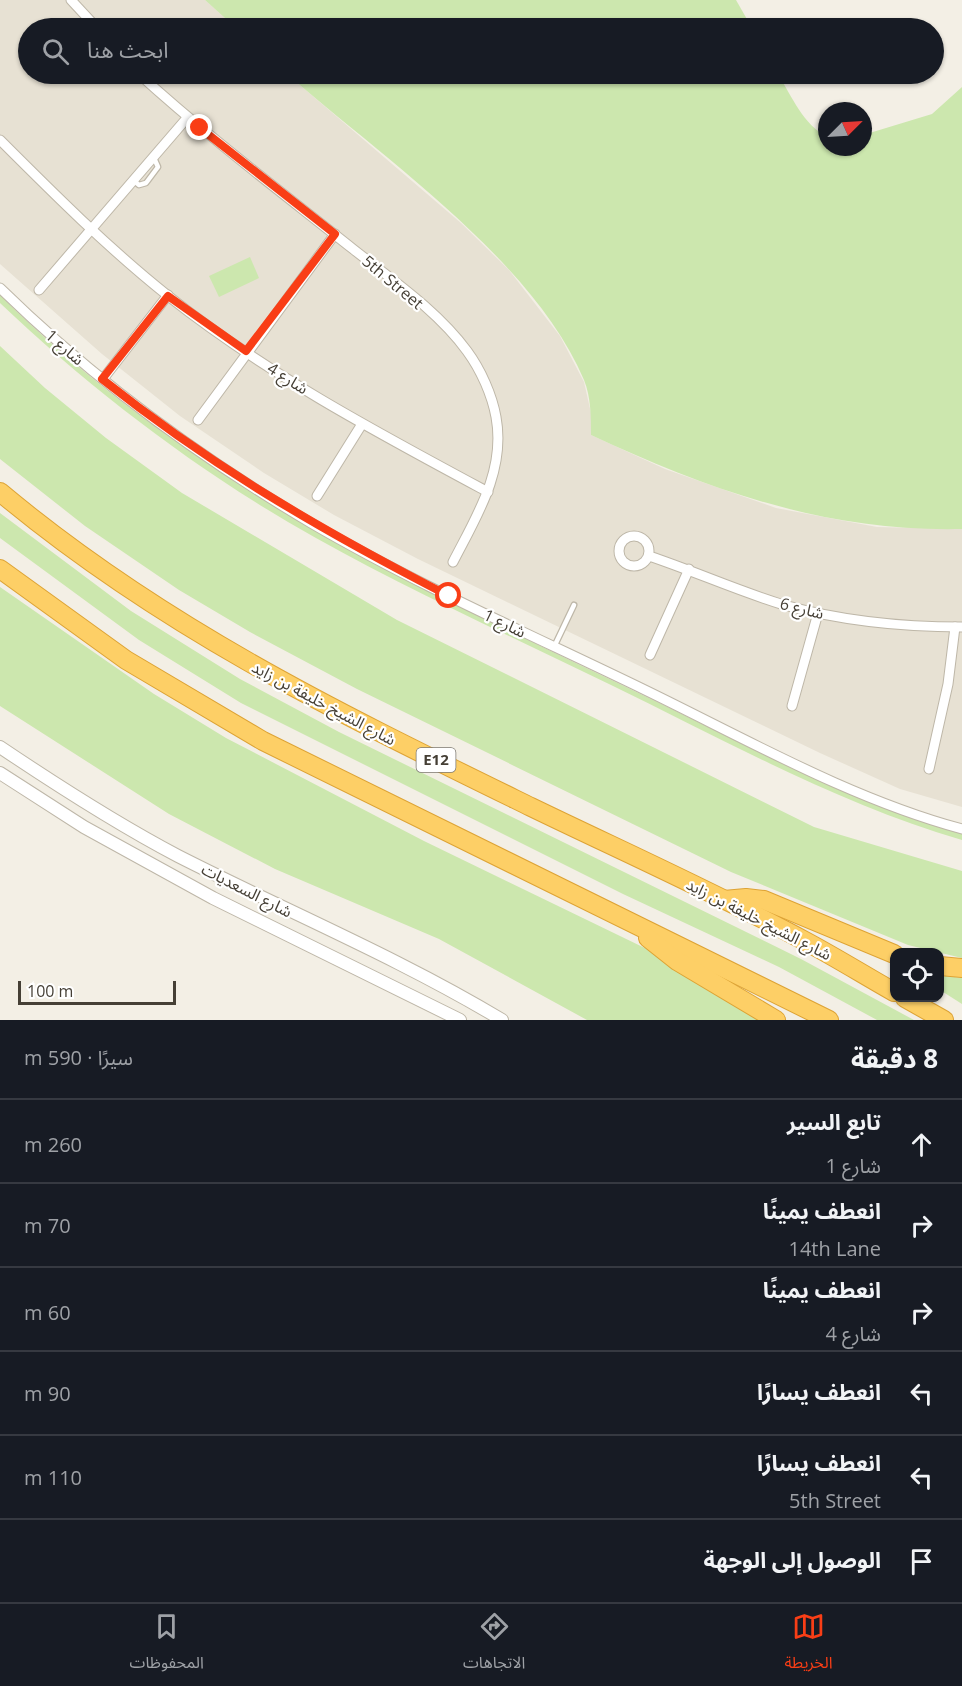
<!DOCTYPE html>
<html lang="ar">
<meta charset="utf-8">
<style>
:root{--surface:#171b24;--page:#242831;--text:#f1f3f6;--muted:#9ea1a6;--line:#363941;--accent:#f93e16}
body{margin:0;font-family:"Open Sans","Noto Sans Arabic",sans-serif;background:var(--page);color:var(--text);direction:rtl}
.controls{position:absolute;right:18px;bottom:18px;display:grid;overflow:hidden;border-radius:12px;box-shadow:0 2px 4px #0004}
.controls button{width:54px;height:54px;display:grid;place-items:center;padding:0;border:0;border-bottom:2px solid var(--line);background:var(--surface);color:var(--text);font:30px sans-serif}
.compass{position:absolute;left:818px;top:102px;width:54px;height:54px;border-radius:50%;background:var(--surface);box-shadow:0 2px 4px #0004;rotate:66deg}
.scale{position:absolute;left:18px;bottom:15px;width:158px;box-sizing:border-box;padding-left:6px;border:3px solid #453f35;border-top:0;font-size:16px;line-height:21px;white-space:nowrap;color:#453f35;-webkit-text-stroke:4px #fff;paint-order:stroke}
.stop{position:absolute;width:18px;height:18px;margin:-14px;border:4px solid #f93e16;border-radius:50%;background:#fff}
.stop.end{background:#f93e16;border-color:#fff;box-shadow:0 2px 6px #0008}
.list{margin:0;padding:0;list-style:none}
h2{display:flex;justify-content:space-between;align-items:center;height:78px;margin:0;padding:0 24px;font-size:26px}
h2 small{font-size:20px;font-weight:400;color:var(--muted)}
.list li{display:grid;grid-template-columns:39px 1fr auto;gap:18px;align-items:center;box-sizing:border-box;height:84px;padding:0 24px;border-top:2px solid var(--line)}
.list b{display:block;font-size:22px;white-space:nowrap}
.list p{margin:0;font-size:20px;white-space:nowrap;color:var(--muted)}
.list em{font-size:20px;font-style:normal;color:var(--muted)}
.icon{flex:none;width:33px;height:33px;fill:none;stroke:currentColor;stroke-width:2;stroke-linecap:round;stroke-linejoin:round}
.map{position:relative;flex:none;width:962px;height:1020px;overflow:hidden;direction:ltr}
.search{position:absolute;background:var(--surface);box-shadow:0 2px 4px #0004;left:18px;right:18px;top:18px;height:66px;display:flex;align-items:center;gap:15px;box-sizing:border-box;padding:0 21px;border-radius:33px;color:var(--muted);font-size:22px}
.sheet{height:582px;background:var(--surface)}
nav{display:flex;justify-content:space-around;align-items:center;box-sizing:border-box;height:84px;border-top:2px solid var(--line);background:var(--surface);font-size:16px;color:var(--muted)}
nav a{display:grid;justify-items:center;gap:3px}
nav .on{color:var(--accent)}
.map>svg:first-child{display:block}
.residential{fill:#e7e1d3}
.green{fill:#cce7ae}
.lines{fill:none;stroke-linecap:round;stroke-linejoin:round}
.service-casing{stroke:#beb7a8;stroke-width:7}
.minor-casing{stroke:#beb7a8;stroke-width:11}
.tertiary-casing{stroke:#beb7a8;stroke-width:14}
.motorway-casing{stroke:#dda335;stroke-width:20}
.service{stroke:#fff;stroke-width:4.5}
.minor{stroke:#fff;stroke-width:9}
.tertiary{stroke:#fff;stroke-width:12}
.motorway{stroke:#fdcf66;stroke-width:18}
.route{stroke:#f93e16;stroke-width:8}
.labels{text-anchor:middle;stroke-width:4.5;stroke-linejoin:round;paint-order:stroke}
.shield{fill:#fff;stroke:#7d7972;stroke-width:1.5}
.shield-label{font-size:15px;font-weight:bold;fill:#453f35}
.street-label{font-size:16px;fill:#453f35;stroke:#fff}
</style>
<div class="map">
<svg width="962" height="1020" viewBox="0 0 962 1020">
<rect width="100%" height="100%" fill="#f3efe5"/>
<path class="residential" d="M0,0H205L236,28H28V74H287L461,223L509,270L560,336L584,382L591,413V435L665,469L776,508L877,527L962,529V807L900,789L820,753L418,559L334,515L264,473L180,416L102,354L0,264Z"/>
<g class="green">
<path d="M205,0H736L752,28H236Z"/>
<path d="M287,74H778C792,97 803,124 827,137V147H863V135L932,114L962,87V529C826,532 712,491 591,435C591,417 591,397 584,380C534,261 383,158 287,74Z"/>
<path d="M250,257L259,278L219,297L209,276Z"/>
<path d="M0,295C184,479 419,588 651,699C753,748 852,804 962,834V840C839,804 726,741 611,685C503,632 392,583 288,522C185,461 87,386 0,303Z"/>
<path d="M0,346L45,388L106,438L182,493L397,620L814,827L962,871V958L908,945L731,872L357,689L250,632L179,590L85,526L0,459Z"/>
<path d="M0,513L131,611L240,679L339,732L801,959L914,1020H877L779,967L623,894L241,703L139,640L0,538Z"/>
<path d="M0,587L154,694L226,738L424,841L682,966L773,1020H587L439,939L275,869L169,814L0,706Z"/>
<path d="M940,975L962,978V1004L940,990Z"/>
</g>
<g class="lines">
<defs>
<g id="service">
<path d="M133,180L139,185L146,183L158,167L154,158"/>
<path d="M554,647L574,605"/>
</g>
<g id="minor">
<path d="M71,0L97,28"/>
<path d="M139,74C207,136 280,191 353,249C391,279 438,311 467,351C481,370 492,395 496,417C506,471 476,517 453,562"/>
<path d="M0,140C54,194 107,247 167,295C265,373 378,433 488,492"/>
<path d="M0,288C93,379 199,457 311,523C419,586 534,636 645,690C748,740 851,799 962,829"/>
<path d="M39,290L187,118"/>
<path d="M103,379L168,295"/>
<path d="M198,420L335,234"/>
<path d="M317,496L362,424"/>
<circle cx="634" cy="551" r="15"/>
<path d="M649,556C694,571 738,591 784,605C842,621 902,627 962,627"/>
<path d="M650,655L689,569"/>
<path d="M792,706L818,613"/>
<path d="M929,769L948,684L955,627"/>
</g>
<g id="tertiary">
<path d="M0,747C58,786 117,824 178,856C286,911 399,958 502,1020"/>
<path d="M0,773L84,827L213,898L460,1020"/>
</g>
<g id="motorway">
<path d="M0,492C164,629 341,714 531,807C622,851 716,893 805,941C835,957 864,975 894,992"/>
<path d="M0,569L126,660L263,741L829,1020"/>
<path d="M724,900L746,898L764,900L894,954"/>
<path d="M648,938L677,961L776,1020"/>
<path d="M940,966L962,968"/>
<path d="M905,998L944,1020"/>
</g>
</defs>
<use href="#service" class="service-casing"/>
<use href="#minor" class="minor-casing"/>
<use href="#tertiary" class="tertiary-casing"/>
<use href="#motorway" class="motorway-casing"/>
<use href="#service" class="service"/>
<use href="#minor" class="minor"/>
<use href="#tertiary" class="tertiary"/>
<use href="#motorway" class="motorway"/>
</g>
<g class="lines">
<path class="route" d="M200,128L335,234L246,351L168,296L102,379C214,468 323,531 449,596"/>
</g>
<g class="labels">
<rect class="shield" x="416.5" y="748" width="39" height="24" rx="4.5"/>
<g class="shield-label">
<text x="436" y="765">E12</text>
</g>
<g class="street-label">
<text transform="translate(393 282) rotate(40)" y="6">5th Street</text>
<text transform="translate(65 347) rotate(41)" y="6">شارع 1</text>
<text transform="translate(288 378) rotate(32)" y="6">شارع 4</text>
<text transform="translate(802 608) rotate(14)" y="6">شارع 6</text>
<text transform="translate(505 623) rotate(26)" y="6">شارع 1</text>
<text transform="translate(324 703) rotate(28)" y="6">شارع الشيخ خليفة بن زايد</text>
<text transform="translate(247 890) rotate(27)" y="6">شارع السعديات</text>
<text transform="translate(759 919) rotate(27)" y="6">شارع الشيخ خليفة بن زايد</text>
</g>
</g>
</svg>
<div class="controls">
<button><svg class="icon" aria-label="locate" viewBox="0 0 24 24"><circle cx="12" cy="12" r="6"/><path d="M12 2v4M12 18v4M2 12h4M18 12h4"/></svg></button>
</div>
<svg class="compass" viewBox="-18 -18 36 36"><path d="M0-13l5 13h-10z" fill="#e53935"/><path d="M0 13l5-13h-10z" fill="#9ea1a6"/></svg>
<div class="scale">100 m</div>
<div class="stop" style="left:449px;top:596px"></div>
<div class="stop end" style="left:200px;top:128px"></div>
<div class="search"><svg class="icon" aria-label="search" viewBox="0 0 24 24"><circle cx="10" cy="10" r="6"/><path d="M15 15l6 6"/></svg>ابحث هنا</div>
</div>
<section class="sheet">
<h2>8 دقيقة<small>سيرًا · 590 m</small></h2>
<ul class="list">
<li><svg class="icon" aria-label="ahead" viewBox="0 0 24 24"><path d="M12 20V5M6 11l6-6 6 6"/></svg><div><b>تابع السير</b><p>شارع 1</p></div><em>260 m</em></li>
<li><svg class="icon" aria-label="right" viewBox="0 0 24 24"><path d="M7 20v-9h11M14 6l5 5-5 5"/></svg><div><b>انعطف يمينًا</b><p>14th Lane</p></div><em>70 m</em></li>
<li><svg class="icon" aria-label="right" viewBox="0 0 24 24"><path d="M7 20v-9h11M14 6l5 5-5 5"/></svg><div><b>انعطف يمينًا</b><p>شارع 4</p></div><em>60 m</em></li>
<li><svg class="icon" aria-label="left" viewBox="0 0 24 24"><path d="M17 20v-9H6M10 6l-5 5 5 5"/></svg><div><b>انعطف يسارًا</b></div><em>90 m</em></li>
<li><svg class="icon" aria-label="left" viewBox="0 0 24 24"><path d="M17 20v-9H6M10 6l-5 5 5 5"/></svg><div><b>انعطف يسارًا</b><p>5th Street</p></div><em>110 m</em></li>
<li><svg class="icon" aria-label="arrive" viewBox="0 0 24 24"><path d="M6 21V4h12l-3 4 3 4H6"/></svg><div><b>الوصول إلى الوجهة</b></div></li>
</ul>
</section>
<nav>
<a class="on"><svg class="icon" aria-label="map" viewBox="0 0 24 24"><path d="M3 6l6-2 6 2 6-2v14l-6 2-6-2-6 2zM9 4v14M15 6v14"/></svg>الخريطة</a>
<a><svg class="icon" aria-label="directions" viewBox="0 0 24 24"><path d="M12 3l9 9-9 9-9-9zM9 14v-3h6M13 9l2 2-2 2"/></svg>الاتجاهات</a>
<a><svg class="icon" aria-label="saved" viewBox="0 0 24 24"><path d="M7 4h10v16l-5-4-5 4z"/></svg>المحفوظات</a>
</nav>
